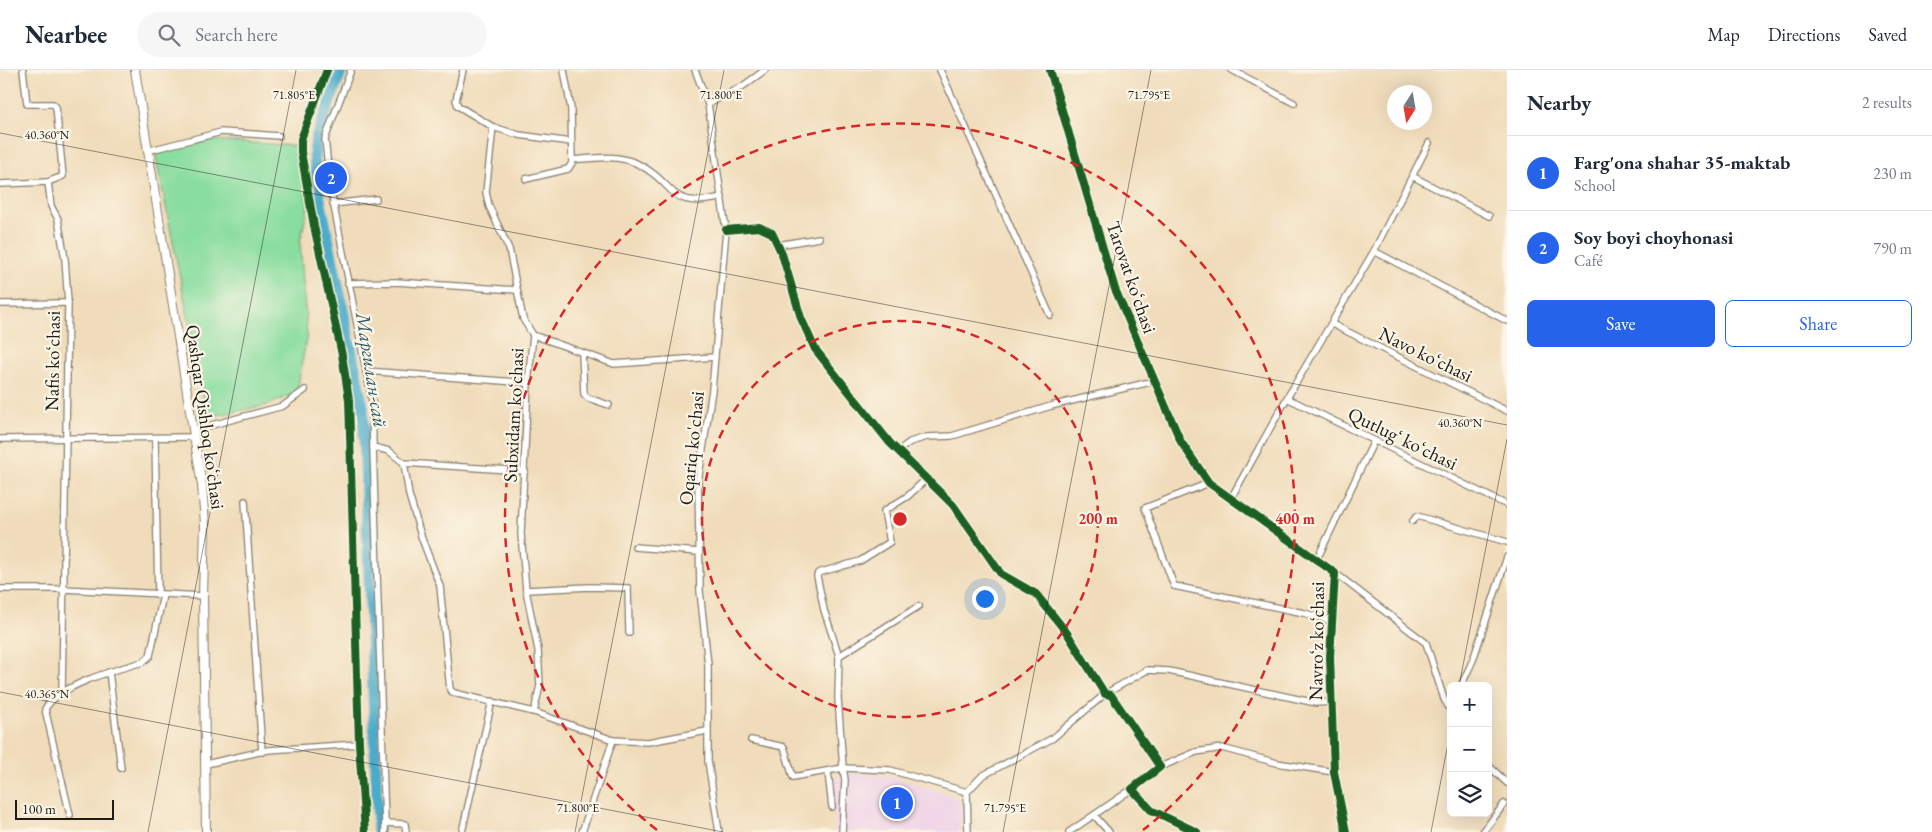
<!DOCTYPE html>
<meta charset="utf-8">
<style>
:root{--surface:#fff;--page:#f6f6f7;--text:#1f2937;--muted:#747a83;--line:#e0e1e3;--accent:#2563eb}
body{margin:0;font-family:"EB Garamond",serif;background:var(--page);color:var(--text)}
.controls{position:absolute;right:15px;bottom:15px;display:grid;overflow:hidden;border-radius:8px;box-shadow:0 5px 20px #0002}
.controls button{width:45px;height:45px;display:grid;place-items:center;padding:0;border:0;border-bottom:1px solid var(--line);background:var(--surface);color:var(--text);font:25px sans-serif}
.compass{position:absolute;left:1387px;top:15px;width:45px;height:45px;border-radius:50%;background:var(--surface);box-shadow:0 5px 20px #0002;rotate:191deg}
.scale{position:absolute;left:15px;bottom:12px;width:99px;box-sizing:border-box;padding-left:5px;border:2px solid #1c1c1c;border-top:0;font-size:14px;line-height:18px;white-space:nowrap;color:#1c1c1c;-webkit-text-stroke:4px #fcf5e5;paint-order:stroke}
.you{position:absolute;left:984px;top:528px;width:18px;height:18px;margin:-12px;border:4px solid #fff;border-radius:50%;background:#1a73e8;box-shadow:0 0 0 8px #1a73e833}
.badge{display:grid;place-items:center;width:32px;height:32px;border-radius:50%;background:var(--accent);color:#fff;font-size:16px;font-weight:700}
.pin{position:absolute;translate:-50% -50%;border:2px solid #fff;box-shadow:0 1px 5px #0006}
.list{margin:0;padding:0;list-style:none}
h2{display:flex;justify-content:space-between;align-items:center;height:65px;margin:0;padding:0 20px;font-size:21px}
h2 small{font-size:16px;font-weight:400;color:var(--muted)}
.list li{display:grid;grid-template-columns:32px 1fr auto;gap:15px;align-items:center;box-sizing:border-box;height:75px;padding:0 20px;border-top:1px solid var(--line)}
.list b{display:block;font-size:19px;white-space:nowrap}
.list p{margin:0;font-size:16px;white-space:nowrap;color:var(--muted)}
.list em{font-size:16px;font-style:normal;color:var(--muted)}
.actions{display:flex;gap:10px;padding:15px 20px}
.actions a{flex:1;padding:11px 0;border:1px solid var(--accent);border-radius:8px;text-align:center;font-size:18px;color:var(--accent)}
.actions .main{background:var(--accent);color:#fff}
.icon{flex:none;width:28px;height:28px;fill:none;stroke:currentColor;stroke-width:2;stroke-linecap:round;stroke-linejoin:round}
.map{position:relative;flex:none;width:1507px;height:762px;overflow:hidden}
header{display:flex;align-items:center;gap:30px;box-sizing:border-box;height:70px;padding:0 25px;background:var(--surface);border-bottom:1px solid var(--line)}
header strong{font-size:24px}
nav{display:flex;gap:28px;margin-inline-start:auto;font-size:18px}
.search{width:350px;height:45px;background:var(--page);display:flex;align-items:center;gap:12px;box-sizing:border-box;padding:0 18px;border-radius:28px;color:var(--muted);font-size:19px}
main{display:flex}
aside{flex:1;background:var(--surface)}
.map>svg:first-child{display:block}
.built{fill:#eed0e8}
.green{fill:#88dd9f;stroke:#527c5e}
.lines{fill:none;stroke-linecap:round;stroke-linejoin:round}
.river{stroke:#4cabcb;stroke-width:11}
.street-casing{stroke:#867c6b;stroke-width:8}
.secondary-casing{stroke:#867c6b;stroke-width:10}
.street{stroke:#fff;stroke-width:5.5}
.secondary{stroke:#fff;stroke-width:8}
.cycleway-casing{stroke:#fcf5e5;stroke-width:11}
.cycleway{stroke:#1b5e20;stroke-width:8}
.ticks{fill:none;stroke:#1c1c1c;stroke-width:1;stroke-opacity:0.45}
.ring{fill:none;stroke:#d62828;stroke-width:2.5;stroke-dasharray:9 6}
.labels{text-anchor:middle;stroke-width:4.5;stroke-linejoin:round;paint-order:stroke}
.street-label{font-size:19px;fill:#1c1c1c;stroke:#fcf5e5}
.water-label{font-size:20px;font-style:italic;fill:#325c6b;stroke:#fcf5e5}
.ticks-label{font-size:12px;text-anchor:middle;fill:#1c1c1c;stroke:#fcf5e5;stroke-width:4.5;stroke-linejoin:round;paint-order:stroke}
.centre{fill:#d62828;stroke:#fcf5e5;stroke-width:2.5}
.ring-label{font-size:15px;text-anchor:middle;font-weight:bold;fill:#d62828;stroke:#fcf5e5;stroke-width:4.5;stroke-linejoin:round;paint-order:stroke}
</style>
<header>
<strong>Nearbee</strong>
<div class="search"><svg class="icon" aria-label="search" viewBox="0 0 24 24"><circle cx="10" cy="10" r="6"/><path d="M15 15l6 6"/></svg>Search here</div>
<nav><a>Map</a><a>Directions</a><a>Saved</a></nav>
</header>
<main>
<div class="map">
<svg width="1507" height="762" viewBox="0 0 1507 762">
<rect width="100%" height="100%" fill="#fcf5e5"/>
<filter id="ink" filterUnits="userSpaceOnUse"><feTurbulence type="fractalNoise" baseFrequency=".02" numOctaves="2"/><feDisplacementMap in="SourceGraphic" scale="10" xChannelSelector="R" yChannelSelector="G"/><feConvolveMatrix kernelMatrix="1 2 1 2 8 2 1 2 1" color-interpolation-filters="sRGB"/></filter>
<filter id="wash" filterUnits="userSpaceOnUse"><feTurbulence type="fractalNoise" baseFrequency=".0096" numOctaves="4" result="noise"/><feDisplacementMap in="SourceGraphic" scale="20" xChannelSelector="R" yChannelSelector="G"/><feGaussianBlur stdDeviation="1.12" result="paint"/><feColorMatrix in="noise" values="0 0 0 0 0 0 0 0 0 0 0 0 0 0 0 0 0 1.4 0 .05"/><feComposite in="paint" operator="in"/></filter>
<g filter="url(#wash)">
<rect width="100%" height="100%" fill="#f0dcba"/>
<path class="built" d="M854,703L892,707L957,727L963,740L959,762H835L833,708Z"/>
<path class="green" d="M211,70L299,76L308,137L300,172L307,264L297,322L268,335L208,347L155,83Z"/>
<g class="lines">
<path class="river" d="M342,0L316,68L314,85L317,114L363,336L378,762"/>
</g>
</g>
<g filter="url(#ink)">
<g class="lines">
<defs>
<g id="street">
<path d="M23,0L27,34H53L56,37L63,106L48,112L51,136L58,149L65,189L68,233L62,624"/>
<path d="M327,0L301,69V82L314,156L342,285L349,330L359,674L365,762"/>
<path d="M351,0L325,69L330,116L372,331L373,377L389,381L404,393L525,401"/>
<path d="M463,0L456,30L458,36L493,57L519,65L571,72"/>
<path d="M695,0L708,34L726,160L712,320L698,412L700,521L708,595V691L719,762"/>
<path d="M940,0L1050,245"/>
<path d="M1050,0L1115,219L1181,372L1209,413L1335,503L1330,587L1334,702L1346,762"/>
<path d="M1232,0L1294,33"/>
<path d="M708,34L743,16L765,0"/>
<path d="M493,57L486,122L489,136L509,179L523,249L533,265L528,313L521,464L526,520L538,580L540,615L534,642"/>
<path d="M147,81L221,62L279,66"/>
<path d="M572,90C594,88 616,84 636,93C678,113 666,141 722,127"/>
<path d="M1412,106L1489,146"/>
<path d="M526,109L568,99L572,93L571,39L564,0"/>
<path d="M0,114L48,112"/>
<path d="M333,134L376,129"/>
<path d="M726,160L759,157L772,163L782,184L801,248L815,279L890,373L953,435L1001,504L1036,524L1067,563L1105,624L1111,625L1160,697L1132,719L1151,740L1197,762"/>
<path d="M778,175L819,168"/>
<path d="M1374,181L1507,251"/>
<path d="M348,213L396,212L517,220"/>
<path d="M0,234L68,233"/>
<path d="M1332,254L1507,341"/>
<path d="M533,265L614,294L715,287"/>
<path d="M582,283L584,324L588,328L609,335"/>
<path d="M366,301L528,313"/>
<path d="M1287,328L1507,435"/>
<path d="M193,360L283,336L305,320"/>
<path d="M155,368L158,525"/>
<path d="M0,369L194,367"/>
<path d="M373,377L385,753"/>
<path d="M898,381L910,372L927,367L952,366L1051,336L1154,311"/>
<path d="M404,393L409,425L422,469L440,516L450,620L454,623L534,642L613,670L648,672L707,661"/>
<path d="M925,410L908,426L884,441L890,472L860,491L818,503L817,506L824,540L839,586L838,628L843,698L890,700L967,722"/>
<path d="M1209,413L1145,438L1174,516L1304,543L1332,551"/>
<path d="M1230,430L1287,328L1374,181L1429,73"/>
<path d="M245,431L262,682"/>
<path d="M1413,451L1417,446L1507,472"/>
<path d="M635,477L699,482"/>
<path d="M1317,489L1374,371"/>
<path d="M1335,503L1426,573L1444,629L1451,641"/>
<path d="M0,519H63L203,526"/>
<path d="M526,520L590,517L628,518L629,563"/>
<path d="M839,586L919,536"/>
<path d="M109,602L121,698"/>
<path d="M1461,616L1473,590L1507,487"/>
<path d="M751,670L784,677L793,707L843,698L845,710L842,762"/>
<path d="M206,694L268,680L359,674"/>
<path d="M1488,695L1507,713"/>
<path d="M1160,697L1196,682L1222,678L1277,693L1334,702"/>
<path d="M828,702L832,737"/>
<path d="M70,745L45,639C58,615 118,599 143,592L150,586L163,525"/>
<path d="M385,762V753L405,754L406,762"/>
<path d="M462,762L492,631"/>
<path d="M582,762L613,670"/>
<path d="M968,762L967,722L982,706L1053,668L1105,624L1147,600L1169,601L1316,633L1331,632"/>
<path d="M1069,762L1094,745"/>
<path d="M1109,762L1094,745L1132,719"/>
<path d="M1483,762L1504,734"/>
</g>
<path id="secondary" d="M135,0L202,415L205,454L203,526L206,762"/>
</defs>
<use href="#street" class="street-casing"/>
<use href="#secondary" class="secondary-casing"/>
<use href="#street" class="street"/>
<use href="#secondary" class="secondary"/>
<defs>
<g id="cycleway">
<path d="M327,0L301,69V82L314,156L342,285L349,330L359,674L365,762"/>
<path d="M1050,0L1115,219L1181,372L1209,413L1335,503L1330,587L1334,702L1346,762"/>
<path d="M726,160L759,157L772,163L782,184L801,248L815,279L890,373L953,435L1001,504L1036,524L1067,563L1105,624L1111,625L1160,697L1132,719L1151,740L1197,762"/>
</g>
</defs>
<use href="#cycleway" class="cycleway-casing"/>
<use href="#cycleway" class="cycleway"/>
</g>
</g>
<path class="ticks" d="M0,63L1507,355M1459,616L1507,369M0,622L723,762M148,762L296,0M575,762L724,0M1003,762L1151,0M1431,762L1451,658"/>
<g class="ring">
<circle cx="900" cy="449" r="198"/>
<path d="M657 760A395 395 0 1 1 1143 760"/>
</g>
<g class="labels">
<g class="street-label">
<text transform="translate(1132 207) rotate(71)" y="7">Tarovat koʻchasi</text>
<text transform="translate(1426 284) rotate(26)" y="7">Navo koʻchasi</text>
<text transform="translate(52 291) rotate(-89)" y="7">Nafis koʻchasi</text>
<text transform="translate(513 345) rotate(-87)" y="7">Subxidam koʻchasi</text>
<text transform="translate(206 347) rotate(82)" y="7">Qashqar Qishloq koʻchasi</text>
<text transform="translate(1403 368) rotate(26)" y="7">Qutlugʻ koʻchasi</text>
<text transform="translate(691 378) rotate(-84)" y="7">Oqariq ko'chasi</text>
<text transform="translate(1316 571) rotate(-89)" y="7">Navroʻz koʻchasi</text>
</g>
<g class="water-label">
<text transform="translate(372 300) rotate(81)" y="7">Маргилан-сай</text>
</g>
</g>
<g class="ticks-label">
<text x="294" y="29">71.805°E</text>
<text x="721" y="29">71.800°E</text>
<text x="1149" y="29">71.795°E</text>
<text x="47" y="69">40.360°N</text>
<text x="1460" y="357">40.360°N</text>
<text x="47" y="628">40.365°N</text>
<text x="578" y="742">71.800°E</text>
<text x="1005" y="742">71.795°E</text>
</g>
<circle cx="900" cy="449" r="8" class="centre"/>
<g class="ring-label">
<text x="1098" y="454">200 m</text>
<text x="1295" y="454">400 m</text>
</g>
</svg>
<div class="controls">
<button>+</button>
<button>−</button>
<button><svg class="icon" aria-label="layers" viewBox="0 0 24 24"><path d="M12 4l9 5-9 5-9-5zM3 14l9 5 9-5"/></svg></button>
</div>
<svg class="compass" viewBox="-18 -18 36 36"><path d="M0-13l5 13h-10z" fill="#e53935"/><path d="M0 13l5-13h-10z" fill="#747a83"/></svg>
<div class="scale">100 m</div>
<div class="you"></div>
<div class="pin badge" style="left:897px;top:733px">1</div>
<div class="pin badge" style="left:331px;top:108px">2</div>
</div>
<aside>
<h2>Nearby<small>2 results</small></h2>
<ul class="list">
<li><span class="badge">1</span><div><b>Farg'ona shahar 35-maktab</b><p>School</p></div><em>230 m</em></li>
<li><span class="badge">2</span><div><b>Soy boyi choyhonasi</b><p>Café</p></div><em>790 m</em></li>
</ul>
<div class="actions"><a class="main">Save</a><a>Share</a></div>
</aside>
</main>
